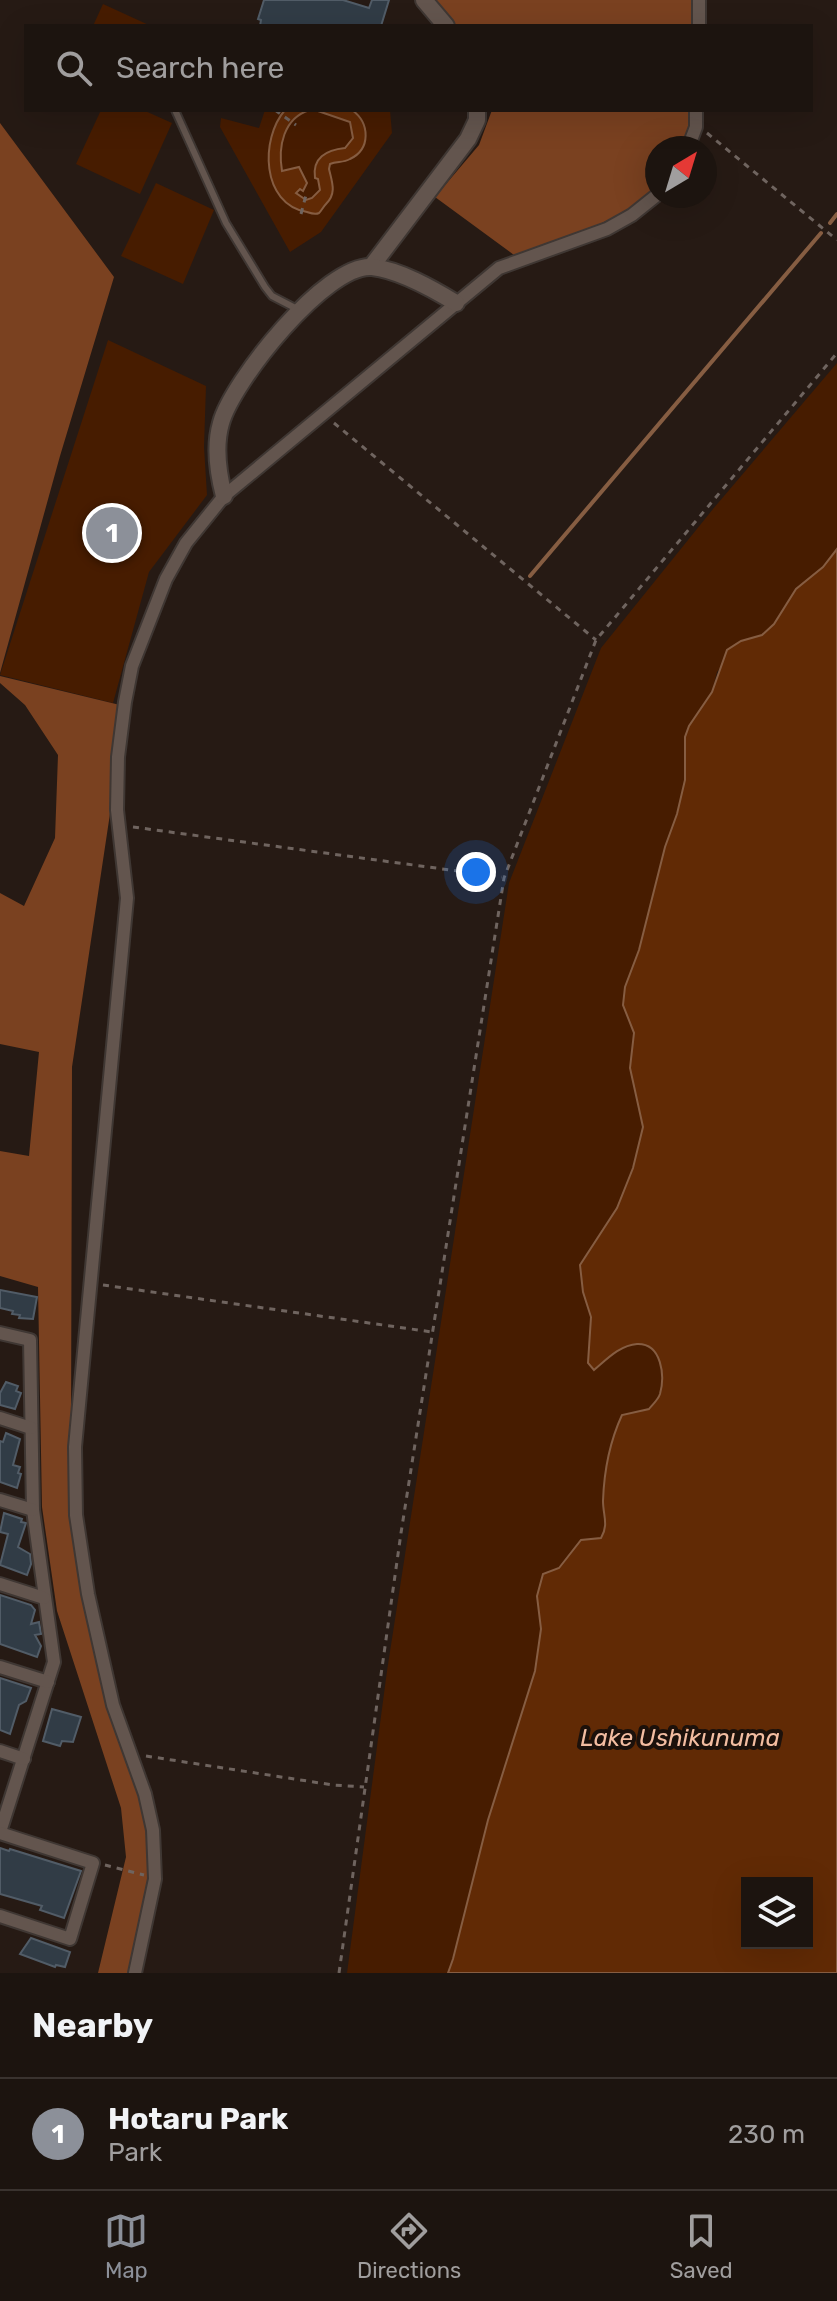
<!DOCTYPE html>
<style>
:root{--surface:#1c140f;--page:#29211d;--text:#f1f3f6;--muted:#a09e9e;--line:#3a332f;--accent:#8c9099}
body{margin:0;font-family:Rubik,sans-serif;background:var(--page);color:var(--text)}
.controls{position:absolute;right:24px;bottom:24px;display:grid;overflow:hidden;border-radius:0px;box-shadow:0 8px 32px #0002}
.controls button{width:72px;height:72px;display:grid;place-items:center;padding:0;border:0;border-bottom:2px solid var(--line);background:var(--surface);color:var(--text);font:40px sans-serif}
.compass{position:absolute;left:645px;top:136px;width:72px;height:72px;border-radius:50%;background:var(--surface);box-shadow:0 8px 32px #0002;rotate:38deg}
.you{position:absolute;left:476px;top:872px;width:28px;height:28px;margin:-20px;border:6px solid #fff;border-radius:50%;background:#1a73e8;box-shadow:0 0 0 12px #1a73e833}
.badge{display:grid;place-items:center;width:52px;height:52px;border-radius:50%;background:var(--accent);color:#fff;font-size:26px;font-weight:700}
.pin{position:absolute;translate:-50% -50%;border:4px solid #fff;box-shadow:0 2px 8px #0006}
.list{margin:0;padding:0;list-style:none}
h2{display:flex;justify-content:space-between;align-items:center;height:104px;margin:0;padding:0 32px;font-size:34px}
h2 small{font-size:26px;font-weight:400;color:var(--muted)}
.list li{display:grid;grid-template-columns:52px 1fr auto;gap:24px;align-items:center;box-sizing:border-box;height:112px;padding:0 32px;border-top:2px solid var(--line)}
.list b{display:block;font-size:30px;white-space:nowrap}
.list p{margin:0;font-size:26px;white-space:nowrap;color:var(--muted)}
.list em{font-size:26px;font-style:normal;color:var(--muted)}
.icon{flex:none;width:44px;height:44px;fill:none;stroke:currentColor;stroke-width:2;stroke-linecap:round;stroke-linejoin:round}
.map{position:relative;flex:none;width:837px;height:1973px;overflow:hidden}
.search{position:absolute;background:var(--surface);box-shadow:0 8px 32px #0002;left:24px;right:24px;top:24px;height:88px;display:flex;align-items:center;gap:20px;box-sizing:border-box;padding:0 28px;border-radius:0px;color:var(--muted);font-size:30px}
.sheet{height:216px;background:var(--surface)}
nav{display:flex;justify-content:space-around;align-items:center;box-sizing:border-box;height:112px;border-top:2px solid var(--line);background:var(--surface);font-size:22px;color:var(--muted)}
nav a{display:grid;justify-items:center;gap:4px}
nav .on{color:var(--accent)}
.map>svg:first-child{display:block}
.green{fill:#471c00}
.forest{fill:#7a4120}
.water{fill:#612a05;stroke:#865d42;stroke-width:2;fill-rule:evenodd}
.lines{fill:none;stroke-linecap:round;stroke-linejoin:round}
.stream{stroke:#865d42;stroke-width:4}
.building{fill:#313c46;stroke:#515c67;stroke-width:2}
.lane-casing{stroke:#3f3733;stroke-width:10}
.street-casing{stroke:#3f3733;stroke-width:16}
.secondary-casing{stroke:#3f3733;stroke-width:20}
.path{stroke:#6f645f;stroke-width:3;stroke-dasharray:6 6;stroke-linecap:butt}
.lane{stroke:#63554e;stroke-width:6}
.street{stroke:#63554e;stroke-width:12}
.secondary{stroke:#63554e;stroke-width:16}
.labels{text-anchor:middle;stroke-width:8;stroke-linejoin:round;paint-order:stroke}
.water-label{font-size:24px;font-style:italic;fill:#f3bda1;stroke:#1c110b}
</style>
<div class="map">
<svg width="837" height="1973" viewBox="0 0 837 1973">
<rect width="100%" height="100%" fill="#261a14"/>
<g class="green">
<path d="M103,4L151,26H93Z"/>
<path d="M101,110H143L172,123L140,194L76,164Z"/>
<path d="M265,110H390L392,133L321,232L290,252L220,127L221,118L259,128Z"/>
<path d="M156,183L214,210L183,284L121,256Z"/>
<path d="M108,340L206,386L204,447L207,495L149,572L113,703L0,675Z"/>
<path d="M837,363V549L823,567L796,589L774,624L761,635L741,641L717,672L712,692L689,726L685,737V780L677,814L665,847L639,950L625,987L623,1005L634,1033L630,1068L643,1127L633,1168L617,1208L580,1265L583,1292L591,1317L588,1363L595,1370C607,1360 621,1344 637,1344C662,1343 665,1376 660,1394C658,1400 653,1404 649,1409L622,1415L603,1502L606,1529L601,1538L581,1540L537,1596L541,1629L535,1671L488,1820L453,1959L448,1973H347L387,1671L509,883L601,648L713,509Z"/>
</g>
<g class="forest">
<path d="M435,0H696L695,26H457Z"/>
<path d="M492,110H692L691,121L682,148H657V186C614,227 568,235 514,255L435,197L479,145Z"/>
<path d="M0,123L114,277L60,456L0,673Z"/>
<path d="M0,676L120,705L114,742L111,807L72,1067L71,1443L73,1516L79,1575L108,1703L147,1811L151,1874L131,1973H98L126,1857L121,1808L57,1611L42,1507L38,1287L0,1276V1151L29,1156L39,1052L0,1044V893L24,906L55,838L58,755L25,705L0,683Z"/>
</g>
<g class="water">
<path d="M285,110H310C283,118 278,147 282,171L299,167L307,183L303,191L300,189L296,193L306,200L312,198L320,190L318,179L315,178C312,158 326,150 345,148L353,138L350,122L315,110H352C370,123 371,149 350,159C343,163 337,161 330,164L329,169C332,182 337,193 326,204C323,207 322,210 319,213C315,215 310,213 307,212C261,204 260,139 285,110Z"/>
<path d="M837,549V1973H448L453,1959L488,1820L535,1671L541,1629L537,1596L543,1574L559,1568L581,1540L601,1538C609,1525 603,1515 603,1501C604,1472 610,1441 622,1415L649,1409C653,1404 658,1400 660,1394C665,1376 662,1343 637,1344C620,1345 606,1360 594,1370L588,1363L591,1317L583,1292L580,1265L617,1208L633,1168L643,1127L630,1068L634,1033L623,1005L625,987L639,950L665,847L677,814L685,780V737L689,726L712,692L727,650L741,641L762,635L774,624L796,589L823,567ZM747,1883H807V1943H747Z"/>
</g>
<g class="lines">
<g class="stream">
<path d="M830,223L837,214"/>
<path d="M530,576L821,233"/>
</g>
</g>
<g class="building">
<path d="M264,0H343L369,8L372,0H389L381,26H260L261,20L258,19Z"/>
<path d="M0,1290L37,1297L33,1319L19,1318L20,1315L12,1314L13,1311L0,1308Z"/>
<path d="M6,1382L18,1386L16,1391L21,1393L15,1409L0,1405V1393Z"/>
<path d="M6,1433L20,1439L13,1465L20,1467L18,1473L21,1474L17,1488L0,1482V1441L3,1442Z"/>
<path d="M4,1513L22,1519L21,1522L26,1523L18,1547L30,1554L31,1564L27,1575L0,1565L8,1534L0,1532Z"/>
<path d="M0,1595L31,1605L35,1610L31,1624L39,1622L41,1634L35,1635L41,1646L37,1657L0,1644Z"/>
<path d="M0,1678L31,1688L26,1701L19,1705L10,1734L0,1730Z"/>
<path d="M52,1709L81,1717L73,1742L62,1741L60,1746L43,1741Z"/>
<path d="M0,1848L9,1851L10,1849L81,1871L64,1918L40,1910L42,1906L0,1894Z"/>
<path d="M31,1938L70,1952L65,1967L56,1965L55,1967L20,1954Z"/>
</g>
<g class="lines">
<defs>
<path id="lane" d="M175,110L226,223L265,287L272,296L299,310"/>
<g id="street">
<path d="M699,26V0"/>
<path d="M688,148L696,127V110"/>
<path d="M0,1333L30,1340L33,1510L54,1662L0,1832"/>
<path d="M0,1418L31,1428"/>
<path d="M0,1500L33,1510"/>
<path d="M0,1584L44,1598"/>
<path d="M0,1667L48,1682"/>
<path d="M0,1751L24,1759"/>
<path d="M0,1833L93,1863L70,1939L0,1916"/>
<path d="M135,1973L155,1879L153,1830L145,1794L113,1705L88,1594L76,1515L75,1447L127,898L117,810L118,757L125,702L132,666L166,579L186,543L224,496L499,268L607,229L632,215L657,195"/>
</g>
<g id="secondary">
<path d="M424,0L446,26"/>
<path d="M371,267L468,139L477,120V110"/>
<path d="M224,496C218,473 214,447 221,423C232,382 326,263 372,267C400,270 433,289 456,303"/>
</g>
</defs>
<use href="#lane" class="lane-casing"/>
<use href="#street" class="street-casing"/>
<use href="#secondary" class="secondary-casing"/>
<g class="path">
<path d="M275,110L296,125"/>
<path d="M707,133L837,240"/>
<path d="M301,214L306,195"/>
<path d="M334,423L596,640"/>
<path d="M133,827L502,877"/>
<path d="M103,1285L432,1332"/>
<path d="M146,1756L333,1785L364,1787"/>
<path d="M105,1865L144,1875"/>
<path d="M339,1973L401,1533L504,878L596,640L837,353"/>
</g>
<use href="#lane" class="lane"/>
<use href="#street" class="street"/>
<use href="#secondary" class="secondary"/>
</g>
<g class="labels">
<g class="water-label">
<text x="680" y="1746">Lake Ushikunuma</text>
</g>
</g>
</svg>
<div class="controls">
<button><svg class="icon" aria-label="layers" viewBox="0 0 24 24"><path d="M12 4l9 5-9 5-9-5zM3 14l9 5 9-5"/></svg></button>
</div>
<svg class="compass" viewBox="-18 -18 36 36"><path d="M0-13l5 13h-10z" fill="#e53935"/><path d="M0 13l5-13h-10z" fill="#a09e9e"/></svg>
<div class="you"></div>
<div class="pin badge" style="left:112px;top:533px">1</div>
<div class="search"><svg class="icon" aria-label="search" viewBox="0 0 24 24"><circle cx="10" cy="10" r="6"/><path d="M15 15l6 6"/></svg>Search here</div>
</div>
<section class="sheet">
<h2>Nearby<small></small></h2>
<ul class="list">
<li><span class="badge">1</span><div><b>Hotaru Park</b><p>Park</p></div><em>230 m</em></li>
</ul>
</section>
<nav>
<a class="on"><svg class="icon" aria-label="map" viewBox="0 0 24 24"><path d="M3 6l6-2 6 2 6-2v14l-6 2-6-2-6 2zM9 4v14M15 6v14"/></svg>Map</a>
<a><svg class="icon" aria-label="directions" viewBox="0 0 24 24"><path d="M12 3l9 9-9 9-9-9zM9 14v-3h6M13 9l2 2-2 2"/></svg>Directions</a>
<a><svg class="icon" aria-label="saved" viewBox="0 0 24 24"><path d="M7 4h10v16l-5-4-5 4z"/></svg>Saved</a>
</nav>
